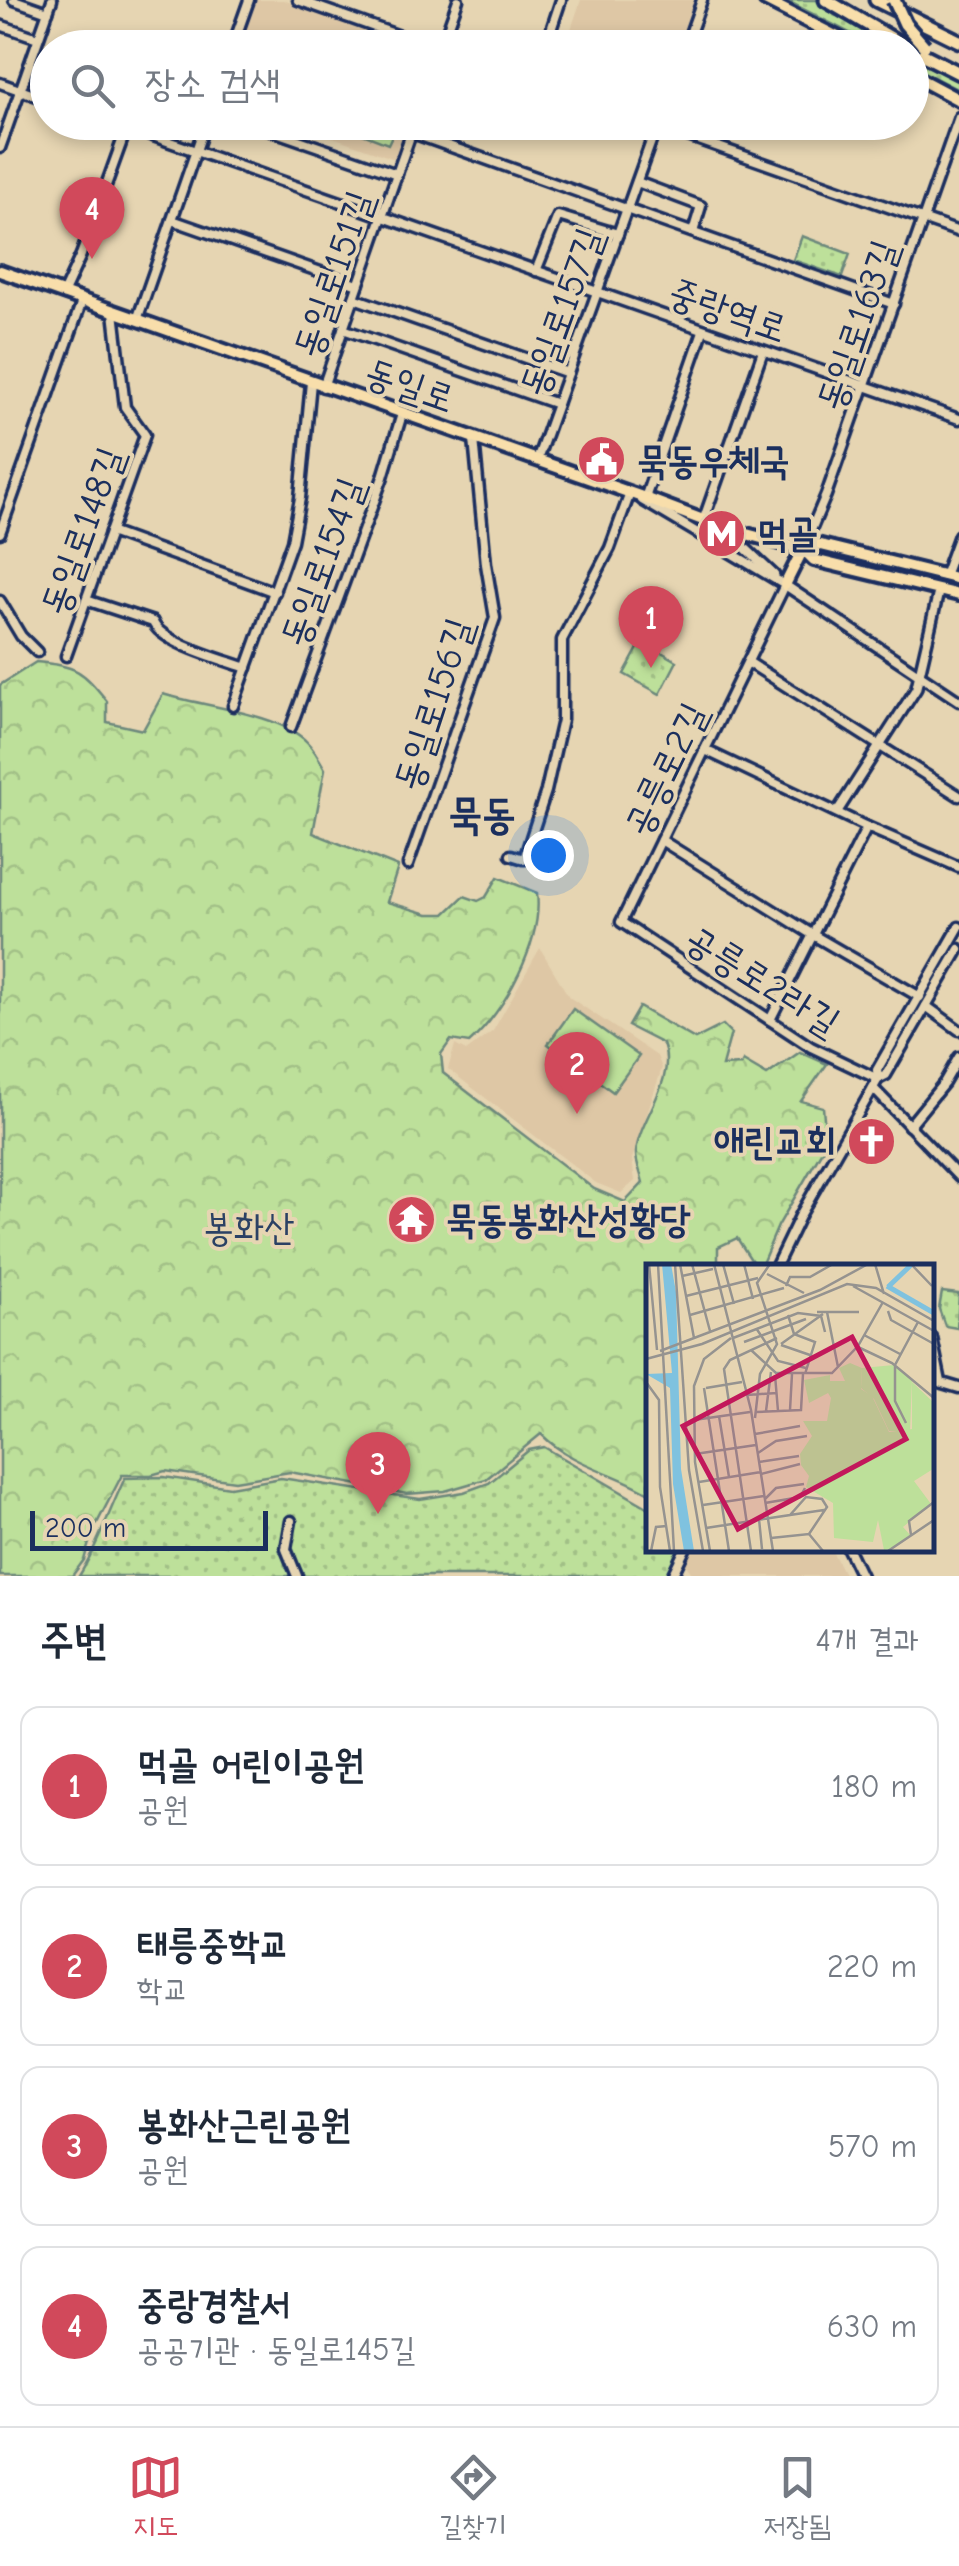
<!DOCTYPE html>
<html lang="ko">
<meta charset="utf-8">
<style>
:root{--surface:#fff;--page:#f6f6f7;--text:#1f2937;--muted:#747a83;--line:#e0e1e3;--accent:#d1495b}
body{margin:0;font-family:"Comic Neue","Poor Story",sans-serif;background:var(--page);color:var(--text)}
.scale{position:absolute;left:30px;bottom:25px;width:238px;box-sizing:border-box;padding-left:10px;border:5px solid #1b2f5e;border-top:0;font-size:28px;line-height:35px;white-space:nowrap;color:#1b2f5e;-webkit-text-stroke:8px #e6d5b2;paint-order:stroke}
.you{position:absolute;left:548px;top:855px;width:35px;height:35px;margin:-25px;border:8px solid #fff;border-radius:50%;background:#1a73e8;box-shadow:0 0 0 15px #1a73e833}
.badge{display:grid;place-items:center;width:65px;height:65px;border-radius:50%;background:var(--accent);color:#fff;font-size:32px;font-weight:700}
.pin{position:absolute;translate:-50% -82px;filter:drop-shadow(0 2px 5px #0008)}
.pin::after{content:'';position:absolute;top:52px;width:35px;height:30px;background:inherit;clip-path:polygon(0 0,100% 0,50% 100%)}
.list{margin:0;padding:0;list-style:none}
h2{display:flex;justify-content:space-between;align-items:center;height:130px;margin:0;padding:0 40px;font-size:42px}
h2 small{font-size:32px;font-weight:400;color:var(--muted)}
.list li{display:grid;grid-template-columns:65px 1fr auto;gap:30px;align-items:center;box-sizing:border-box;height:160px;margin:0 20px 20px;padding:0 20px;border:2px solid var(--line);border-radius:20px}
.list b{display:block;font-size:38px;white-space:nowrap}
.list p{margin:0;font-size:32px;white-space:nowrap;color:var(--muted)}
.list em{font-size:32px;font-style:normal;color:var(--muted)}
.icon{flex:none;width:55px;height:55px;fill:none;stroke:currentColor;stroke-width:2;stroke-linecap:round;stroke-linejoin:round}
.map{position:relative;flex:none;width:959px;height:1576px;overflow:hidden}
.search{position:absolute;background:var(--surface);box-shadow:0 5px 15px #0003;left:30px;right:30px;top:30px;height:110px;display:flex;align-items:center;gap:25px;box-sizing:border-box;padding:0 35px;border-radius:55px;color:var(--muted);font-size:38px}
.sheet{height:850px;background:var(--surface)}
nav{display:flex;justify-content:space-around;align-items:center;box-sizing:border-box;height:140px;border-top:2px solid var(--line);background:var(--surface);font-size:28px;color:var(--muted)}
nav a{display:grid;justify-items:center;gap:5px}
nav .on{color:var(--accent)}
.map>svg:first-child{display:block}
.built{fill:#dec7a5}
.grass{fill:url(#grass-dots);stroke:#6c887c;stroke-width:2.5}
.forest{fill:url(#forest-crowns);stroke:#6c887c;stroke-width:2.5}
.pitch{fill:#bde09a;stroke:#6c887c;stroke-width:2.5}
.lines{fill:none;stroke-linecap:round;stroke-linejoin:round}
.minor-casing{stroke:#1b2f5e;stroke-width:15}
.major-casing{stroke:#1b2f5e;stroke-width:18}
.highway-casing{stroke:#1b2f5e;stroke-width:19}
.minor{stroke:#e6d5b2;stroke-width:8}
.major{stroke:#f8deab;stroke-width:10}
.highway{stroke:#f8deab;stroke-width:11}
.highway-bridge-casing{stroke:#1b2f5e;stroke-width:19;stroke-linecap:butt}
.highway-bridge{stroke:#f8deab;stroke-width:11}
.labels{text-anchor:middle;stroke-width:8;stroke-linejoin:round;paint-order:stroke}
.street-label{font-size:38px;fill:#1b2f5e;stroke:#e6d5b2}
.poi-label{font-size:38px;font-weight:bold;fill:#1b2f5e;stroke:#e6d5b2;text-anchor:start}
.park-label{font-size:38px;fill:#2b4164;stroke:#e6d5b2}
.quarter-label{font-size:42px;font-weight:bold;fill:#1b2f5e;stroke:#e6d5b2}
.inset-river{fill:none;stroke:#7fc2df;stroke-width:5}
.inset-road{fill:none;stroke:#959390;stroke-width:2.5}
.view{fill:#c2185b;fill-opacity:0.15;stroke:#c2185b;stroke-width:5}
.inset-edge{fill:none;stroke:#1b2f5e;stroke-width:5}
</style>
<div class="map">
<svg width="959" height="1576" viewBox="0 0 959 1576">
<defs>
<pattern id="grass-dots" width="8" height="8" patternUnits="userSpaceOnUse" patternTransform="scale(2.5)"><rect width="8" height="8" fill="#bde09a"/><path d="M2 2h.1M6 6h.1" fill="none" stroke="#a2c087" stroke-width="1.8" stroke-linecap="round"/></pattern>
<pattern id="forest-crowns" width="20" height="18" patternUnits="userSpaceOnUse" patternTransform="scale(2.5)"><rect width="20" height="18" fill="#bde09a"/><path d="M2 6a3 3 0 1 1 6 0M12 15a3 3 0 1 1 6 0" fill="none" stroke="#a2c087"/></pattern>
</defs>
<rect width="100%" height="100%" fill="#e6d5b2"/>
<filter id="ink" filterUnits="userSpaceOnUse"><feTurbulence type="fractalNoise" baseFrequency=".01" numOctaves="2"/><feDisplacementMap in="SourceGraphic" scale="20" xChannelSelector="R" yChannelSelector="G"/><feConvolveMatrix kernelMatrix="1 2 1 2 8 2 1 2 1" color-interpolation-filters="sRGB"/></filter>
<g filter="url(#ink)">
<g class="built">
<path d="M255,0H283L414,47L238,48Z"/>
<path d="M581,0H694L677,47H565Z"/>
<path d="M293,123H408L395,159Z"/>
<path d="M540,948L569,997L657,1056L662,1068L632,1159L635,1181L621,1193L596,1183L448,1069L455,1045L466,1051L493,1031Z"/>
<path d="M690,1549H831L845,1576H694L683,1561Z"/>
</g>
<g class="grass">
<path d="M786,0H821L898,47H877Z"/>
<path d="M912,54L959,78V90L912,66Z"/>
<path d="M802,236L850,254L842,277L793,260Z"/>
<path d="M642,641L677,661L660,694L624,674Z"/>
<path d="M942,1292L959,1294L957,1328L945,1326L939,1309Z"/>
<path d="M544,1447L649,1508V1549H685L671,1576H79C98,1546 109,1511 125,1478L164,1477L230,1487L281,1478L420,1499L464,1492L489,1483L529,1450Z"/>
</g>
<path class="forest" d="M36,662C77,666 82,670 107,701V722L143,730L163,694C201,706 279,713 307,742C314,749 320,760 325,769L313,833L398,867L387,902L428,914H445L464,896L478,901L486,897L498,877L537,893C543,940 505,1012 469,1043L451,1040L441,1054L443,1073L594,1189L625,1202L643,1183C641,1173 635,1160 636,1152C640,1117 677,1080 663,1044L628,1026L639,1007L695,1039L723,1025L731,1033L722,1066L741,1065L743,1061L767,1075L800,1052L827,1064L801,1101L823,1107L825,1130L832,1133L778,1226L761,1266H755L737,1238L718,1247V1266H649V1493C612,1471 573,1466 541,1434L486,1479L445,1491L407,1494L290,1472L235,1481L165,1471L151,1475H122L92,1533L84,1560L72,1576H0V685Z"/>
<g class="pitch">
<path d="M334,123V122L398,123L388,144Z"/>
<path d="M573,1009L639,1056L613,1092L548,1044Z"/>
</g>
<g class="lines">
<defs>
<g id="minor">
<path d="M14,0L48,12"/>
<path d="M298,0L434,48"/>
<path d="M0,25L38,38"/>
<path d="M232,48L249,0"/>
<path d="M441,48L458,0"/>
<path d="M545,48L561,0"/>
<path d="M685,48L702,0"/>
<path d="M0,83L48,100"/>
<path d="M113,122L959,419"/>
<path d="M247,122L397,174"/>
<path d="M648,122L959,232"/>
<path d="M412,133L894,304"/>
<path d="M0,148L52,0"/>
<path d="M637,182L701,206L693,232"/>
<path d="M172,220L358,285"/>
<path d="M536,271L558,216L618,234"/>
<path d="M63,294L81,255L127,127"/>
<path d="M354,298L568,373"/>
<path d="M137,320L206,122"/>
<path d="M343,329L557,404"/>
<path d="M323,387L415,122"/>
<path d="M537,460L658,122"/>
<path d="M645,498L703,331"/>
<path d="M642,500L785,585L959,701"/>
<path d="M703,521L763,351"/>
<path d="M726,530L774,575"/>
<path d="M110,532L275,592"/>
<path d="M0,533L82,301"/>
<path d="M803,549L826,495L959,117"/>
<path d="M944,576L959,535"/>
<path d="M785,585L621,922L811,1047L878,1079"/>
<path d="M86,600L153,622C160,643 225,660 247,668"/>
<path d="M0,601L21,636L37,652"/>
<path d="M66,656L145,435L125,407L114,312"/>
<path d="M748,662L959,796"/>
<path d="M233,706L292,541L300,498L311,382"/>
<path d="M291,727L383,477L402,414"/>
<path d="M705,750L867,827L959,867"/>
<path d="M837,812L916,689L939,590"/>
<path d="M661,840L813,935L920,997"/>
<path d="M511,855L524,859L546,791L562,720V640L610,548L630,493"/>
<path d="M408,865L495,618L486,564L474,439"/>
<path d="M926,1006L959,1030"/>
<path d="M770,1020L867,827"/>
<path d="M878,1079L886,1075L959,949"/>
<path d="M873,1088L959,1177"/>
<path d="M909,1126L944,1083L959,1057"/>
<path d="M776,1266L801,1214L878,1079L877,1070L959,927"/>
<path d="M932,1338L941,1382"/>
<path d="M932,1380L959,1388"/>
<path d="M291,1521L286,1549L297,1576"/>
<path d="M848,1549L861,1576"/>
<path d="M672,1576L685,1549"/>
</g>
<g id="major">
<path d="M765,0L859,48"/>
<path d="M912,75L959,100"/>
<path d="M0,271L645,498L724,528L803,549L814,560L959,595"/>
<path d="M803,549L817,544L959,579"/>
<path d="M785,585L803,549"/>
</g>
<g id="highway">
<path d="M826,0L908,48"/>
<path d="M876,0L959,41"/>
<path d="M912,49L959,73"/>
</g>
</defs>
<use href="#minor" class="minor-casing"/>
<use href="#major" class="major-casing"/>
<use href="#highway" class="highway-casing"/>
<use href="#minor" class="minor"/>
<use href="#major" class="major"/>
<use href="#highway" class="highway"/>
<defs>
<path id="highway-bridge" d="M894,0L905,24L924,46"/>
</defs>
<use href="#highway-bridge" class="highway-bridge-casing"/>
<use href="#highway-bridge" class="highway-bridge"/>
</g>
</g>
<defs>
<symbol id="civic-disc" viewBox="-11 -11 22 22"><circle r="9.5" fill="#d1495b" stroke="#e6d5b2"/><path d="M-.6-6.5H3V-4.5H.6V-3L4-1V1h2V6H-6V1h2V-1L-.6-3ZM-1.2 2.5V6h2.4V2.5Z" fill="#fff"/></symbol>
<symbol id="metro-disc" viewBox="-11 -11 22 22"><circle r="9.5" fill="#d1495b" stroke="#e6d5b2"/><path d="M-5.5 5V-5H-3L0 0L3-5H5.5V5H3V-.5L0 4L-3-.5V5Z" fill="#fff"/></symbol>
<symbol id="church-disc" viewBox="-11 -11 22 22"><circle r="9.5" fill="#d1495b" stroke="#e6d5b2"/><path d="M-1.2-6h2.4v3.5h3.3v2.4h-3.3V6h-2.4V-.1h-3.3v-2.4h3.3Z" fill="#fff"/></symbol>
<symbol id="temple-disc" viewBox="-11 -11 22 22"><circle r="9.5" fill="#d1495b" stroke="#e6d5b2"/><path d="M0-6L5-2H3V0L6.5 2.5H4V6H1.5V3h-3V6H-4V2.5H-6.5L-3 0V-2H-5Z" fill="#fff"/></symbol>
</defs>
<g fill-rule="evenodd">
<use href="#civic-disc" x="574" y="432" width="55" height="55"/>
<use href="#metro-disc" x="694" y="506" width="55" height="55"/>
<use href="#church-disc" x="844" y="1114" width="55" height="55"/>
<use href="#temple-disc" x="384" y="1192" width="55" height="55"/>
</g>
<g class="labels">
<g class="street-label">
<text transform="translate(333 274) rotate(-71)" y="13">동일로151길</text>
<text transform="translate(728 310) rotate(19)" y="13">중랑역로</text>
<text transform="translate(561 312) rotate(-70)" y="13">동일로157길</text>
<text transform="translate(857 325) rotate(-71)" y="13">동일로163길</text>
<text transform="translate(410 385) rotate(19)" y="13">동일로</text>
<text transform="translate(82 531) rotate(-70)" y="13">동일로148길</text>
<text transform="translate(322 562) rotate(-70)" y="13">동일로154길</text>
<text transform="translate(433 704) rotate(-72)" y="13">동일로156길</text>
<text transform="translate(665 769) rotate(-64)" y="13">공릉로2길</text>
<text transform="translate(763 980) rotate(32)" y="13">공릉로2라길</text>
</g>
<g class="poi-label">
<text x="637" y="473">묵동우체국</text>
<text x="757" y="546">먹골</text>
<text x="836" y="1154" text-anchor="end">애린교회</text>
<text x="446" y="1232">묵동봉화산성황당</text>
</g>
<g class="park-label">
<text x="249" y="1240">봉화산</text>
</g>
<g class="quarter-label">
<text x="482" y="828">묵동</text>
</g>
</g>
<g transform="translate(646 1264)">
<rect width="288" height="288" fill="#e6d5b2"/>
<path d="M248,101L266,116L264,167H243L228,135L215,124L216,104Z" fill="#bde09a"/>
<path d="M204,99L216,104L215,125L226,132L243,168L266,165V118L287,138V205L268,217L285,240L257,263L265,272L244,285L238,286L232,256L227,278L188,274L187,239L160,223L163,212L155,201L154,190L166,172L157,157H181L185,134L182,129L163,139L158,116L184,111V117H199L193,104Z" fill="#bde09a"/>
<path d="M16,0H25L30,28L35,205L48,287H38L27,220L24,124L0,110L26,109Z" fill="#7fc2df"/>
<path class="inset-river" d="M241,22L288,49M242,23L265,1"/>
<path class="inset-road" d="M3,0L11,86M12,0L28,287M29,0L43,206L57,287M34,0L48,74M46,0L64,67M68,0L105,146L127,287M77,0L88,40M98,0L107,35M229,0L238,30M265,0L286,22M121,10L158,29M36,12L67,5M140,22L144,13H164L187,0M207,22L288,67M40,32L112,14M242,47L245,56L288,80M171,48H213M181,48L192,103M44,51L138,24M142,51L148,70L169,78L159,110M110,64L132,97L160,104M218,71L254,90M87,74L152,49L175,52L179,68M98,78L160,55M135,80L177,50M135,81L164,91M212,83L246,99L288,134M105,86L130,109H186L212,82L237,38M14,87L174,26L222,0M0,95L56,80L201,20L230,24L288,57M129,111L132,147M0,118L13,136L14,223L24,287M58,124L83,287M60,124L96,118M101,131L131,129M144,146L146,110M120,147L125,108M110,148L155,146L157,110M73,152L83,213M109,154L114,110L131,80L111,19L124,0M48,156L104,148M260,159L249,137V101L272,58M109,170L154,162M112,189L130,177L161,172M49,190L110,181M113,198L153,192M115,210L154,200M53,218L115,208M119,235L130,224L158,220M119,239L154,233L159,224M57,241L118,232M144,251L178,246M113,255L116,285M60,264L144,251L160,233L176,235L181,243L163,270M265,271L263,257L288,238M125,274L163,270L177,287M5,287L10,263L21,262M64,287L49,198L48,122L58,95L85,74M105,287L78,105L84,96L131,74M242,287L288,256"/>
<path class="view" d="M206,73L260,175L92,265L37,162Z"/>
<rect width="288" height="288" class="inset-edge"/>
</g>
</svg>
<div class="scale">200 m</div>
<div class="you"></div>
<div class="pin badge" style="left:651px;top:668px">1</div>
<div class="pin badge" style="left:577px;top:1114px">2</div>
<div class="pin badge" style="left:378px;top:1514px">3</div>
<div class="pin badge" style="left:92px;top:259px">4</div>
<div class="search"><svg class="icon" aria-label="search" viewBox="0 0 24 24"><circle cx="10" cy="10" r="6"/><path d="M15 15l6 6"/></svg>장소 검색</div>
</div>
<section class="sheet">
<h2>주변<small>4개 결과</small></h2>
<ul class="list">
<li><span class="badge">1</span><div><b>먹골 어린이공원</b><p>공원</p></div><em>180 m</em></li>
<li><span class="badge">2</span><div><b>태릉중학교</b><p>학교</p></div><em>220 m</em></li>
<li><span class="badge">3</span><div><b>봉화산근린공원</b><p>공원</p></div><em>570 m</em></li>
<li><span class="badge">4</span><div><b>중랑경찰서</b><p>공공기관 · 동일로145길</p></div><em>630 m</em></li>
</ul>
</section>
<nav>
<a class="on"><svg class="icon" aria-label="map" viewBox="0 0 24 24"><path d="M3 6l6-2 6 2 6-2v14l-6 2-6-2-6 2zM9 4v14M15 6v14"/></svg>지도</a>
<a><svg class="icon" aria-label="directions" viewBox="0 0 24 24"><path d="M12 3l9 9-9 9-9-9zM9 14v-3h6M13 9l2 2-2 2"/></svg>길찾기</a>
<a><svg class="icon" aria-label="saved" viewBox="0 0 24 24"><path d="M7 4h10v16l-5-4-5 4z"/></svg>저장됨</a>
</nav>
